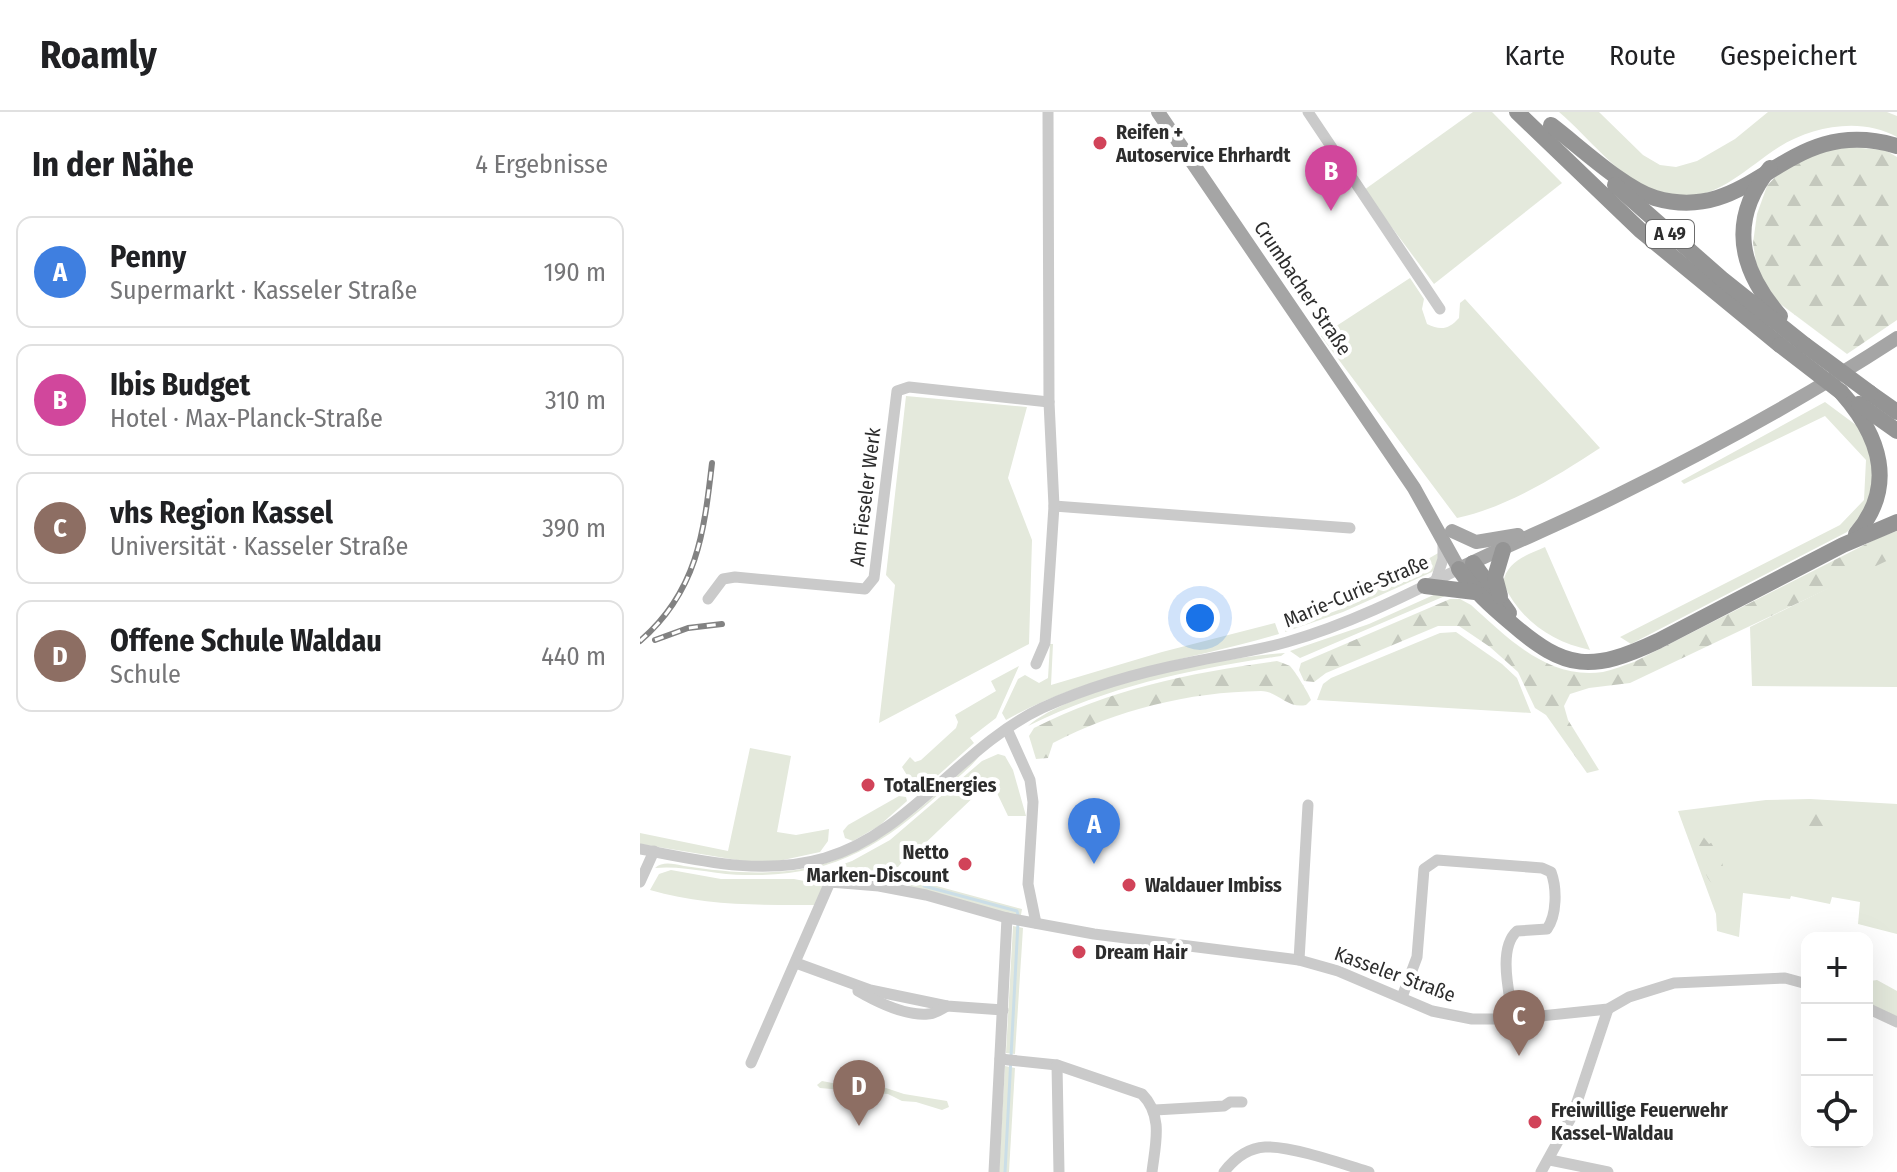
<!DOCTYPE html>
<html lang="de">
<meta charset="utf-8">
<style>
:root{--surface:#fff;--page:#f2f2f2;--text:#202124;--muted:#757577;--line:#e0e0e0;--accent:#d93025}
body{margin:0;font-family:"Fira Sans Condensed",sans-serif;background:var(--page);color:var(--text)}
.controls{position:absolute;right:24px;bottom:24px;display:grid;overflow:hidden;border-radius:16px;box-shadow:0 8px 32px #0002}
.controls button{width:72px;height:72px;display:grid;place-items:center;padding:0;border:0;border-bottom:2px solid var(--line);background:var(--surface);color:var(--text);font:40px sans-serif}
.you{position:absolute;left:560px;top:506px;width:28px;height:28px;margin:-20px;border:6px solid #fff;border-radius:50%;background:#1a73e8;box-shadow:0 0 0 12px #1a73e833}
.badge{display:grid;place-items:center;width:52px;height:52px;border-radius:50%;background:var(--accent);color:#fff;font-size:26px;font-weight:700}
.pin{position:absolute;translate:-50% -66px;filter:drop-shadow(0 2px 4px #0008)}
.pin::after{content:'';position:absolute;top:42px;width:28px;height:24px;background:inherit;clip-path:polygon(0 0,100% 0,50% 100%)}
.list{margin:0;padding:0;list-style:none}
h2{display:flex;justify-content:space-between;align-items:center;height:104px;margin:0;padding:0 32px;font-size:34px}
h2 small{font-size:26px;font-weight:400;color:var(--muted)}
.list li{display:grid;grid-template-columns:52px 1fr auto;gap:24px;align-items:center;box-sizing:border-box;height:112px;margin:0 16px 16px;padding:0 16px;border:2px solid var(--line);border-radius:16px}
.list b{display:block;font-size:30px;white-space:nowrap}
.list p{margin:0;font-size:26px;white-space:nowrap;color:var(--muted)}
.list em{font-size:26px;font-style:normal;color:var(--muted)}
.icon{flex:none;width:44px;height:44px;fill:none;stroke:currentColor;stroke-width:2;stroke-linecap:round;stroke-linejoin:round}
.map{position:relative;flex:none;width:1257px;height:1060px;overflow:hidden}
header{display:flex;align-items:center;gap:48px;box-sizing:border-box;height:112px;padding:0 40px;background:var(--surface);border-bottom:2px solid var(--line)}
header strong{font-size:38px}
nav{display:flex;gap:44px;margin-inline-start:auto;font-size:28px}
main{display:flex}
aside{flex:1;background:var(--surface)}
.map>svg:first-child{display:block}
.green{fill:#e4e9dc}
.forest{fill:url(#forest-firs)}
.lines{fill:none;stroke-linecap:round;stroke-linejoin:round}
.stream{stroke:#cbdee7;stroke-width:3}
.minor{stroke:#cacaca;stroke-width:11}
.major{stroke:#a5a5a5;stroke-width:14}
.highway{stroke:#949494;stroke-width:16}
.rail-casing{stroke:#828282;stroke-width:6}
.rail{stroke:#fff;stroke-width:3;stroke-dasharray:9;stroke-linecap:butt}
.highway-bridge{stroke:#949494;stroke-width:16}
.poi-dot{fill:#d14359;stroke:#fff;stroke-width:3}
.labels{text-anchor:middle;stroke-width:8;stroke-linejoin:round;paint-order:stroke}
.shield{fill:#fff;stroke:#6c6c6c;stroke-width:2}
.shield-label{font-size:18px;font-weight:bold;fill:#2d2d2d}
.poi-label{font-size:20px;font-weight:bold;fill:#2d2d2d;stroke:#fff;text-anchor:start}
.street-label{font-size:20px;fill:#2d2d2d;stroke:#fff}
</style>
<header>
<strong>Roamly</strong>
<nav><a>Karte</a><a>Route</a><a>Gespeichert</a></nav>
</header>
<main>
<aside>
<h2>In der Nähe<small>4 Ergebnisse</small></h2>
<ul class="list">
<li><span class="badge" style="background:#3f7fe0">A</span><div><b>Penny</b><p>Supermarkt · Kasseler Straße</p></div><em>190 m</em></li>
<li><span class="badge" style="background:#d1479c">B</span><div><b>Ibis Budget</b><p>Hotel · Max-Planck-Straße</p></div><em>310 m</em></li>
<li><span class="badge" style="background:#8d6e63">C</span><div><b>vhs Region Kassel</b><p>Universität · Kasseler Straße</p></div><em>390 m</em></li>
<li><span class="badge" style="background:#8d6e63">D</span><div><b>Offene Schule Waldau</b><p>Schule</p></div><em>440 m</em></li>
</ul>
</aside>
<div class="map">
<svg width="1257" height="1060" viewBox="0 0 1257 1060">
<defs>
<pattern id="forest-firs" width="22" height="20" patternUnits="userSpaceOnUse" patternTransform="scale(2)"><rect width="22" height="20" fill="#e4e9dc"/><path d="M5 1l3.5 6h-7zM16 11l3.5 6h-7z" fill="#c4c8bd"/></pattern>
</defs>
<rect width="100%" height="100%" fill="#fff"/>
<g class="green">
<path d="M833,0H852L922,71L794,172L724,78Z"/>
<path d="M919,0H959L1003,43L1020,53L1036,55L1057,49L1095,27L1128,0H1247L1257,4V25C1221,5 1173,14 1139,35C1100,60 1066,101 1013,78C974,62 950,26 919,0Z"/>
<path d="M770,166L784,187L782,197L787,212C801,219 809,217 819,206L820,191L825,187L960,336C917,364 868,395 817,406L681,224Z"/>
<path d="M266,284L387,295L368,366L392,428L389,532L239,611L255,473L246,463Z"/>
<path d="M1185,290L1220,316L1239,348L1231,391L1207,420L991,532L980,525L1200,413L1224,388L1226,348L1185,304L1044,372L1041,369Z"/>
<path d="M905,435L950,538C911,530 880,508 863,471C867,449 885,444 905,435Z"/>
<path d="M800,440L795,457L792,460L703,500L645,520L646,517L701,497Z"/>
<path d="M1253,444H1257V575L1112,574L1110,515Z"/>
<path d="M798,481L805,484L660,546L650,539L729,512Z"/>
<path d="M635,511L639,522C547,549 451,560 366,608L362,601L378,567L385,563L399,571L408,566L410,532H413L411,573L522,540Z"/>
<path d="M816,520L862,552L877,566L891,601L677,588L683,572L691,566L800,521Z"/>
<path d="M645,541L641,544C548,558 473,573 388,614C435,574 583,545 645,541Z"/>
<path d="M379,554L356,606L330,626L334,631L285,675L271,670L262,655L270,645L275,650L281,648L316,616L318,610L315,603L356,579L351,569Z"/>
<path d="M110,636L151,644L137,720L156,723L189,717L188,729L180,740L134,750L103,749L0,732V721L88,739Z"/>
<path d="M341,642C331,656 314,668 301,680C241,735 190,765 106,763C76,763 44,753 15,756C23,749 33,752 44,754C84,760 127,764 167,756C238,742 289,688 341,642Z"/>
<path d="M358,642L365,644L373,658L386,704H368L357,681L347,677L340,679L278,738L263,749L248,767L293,773L382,797L381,803L375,804L246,771L170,764L212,749L250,728L342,649Z"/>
<path d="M259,684L266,685L267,689L239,714L213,729L205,726L203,719L208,713Z"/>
<path d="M1170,687L1257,692V822L1218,812L1220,790L1192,785L1190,792L1151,784L1150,787L1103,781L1099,825L1077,819L1076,802L1038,699L1126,688Z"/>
<path d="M31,758L81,767H154L185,773L176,793C120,793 64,794 10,778L19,762Z"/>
<path d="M373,814L383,816L375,942L366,941Z"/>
<path d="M1237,868L1257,879V905L1227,892V875L1230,869Z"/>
<path d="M365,954L375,956L369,1060H359Z"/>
<path d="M182,969L213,975L237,973L264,982L307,989L309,995L302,998L276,990L262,989L248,982L180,976L177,973Z"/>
</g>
<g class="forest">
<path d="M1184,33L1245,38L1257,45V208L1207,242L1139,191L1118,162L1113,131L1117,102L1127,74L1149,50Z"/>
<path d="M1257,419V444L990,571L949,576L930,582L924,594L928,608L959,658L947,661L906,603L895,596L878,560L850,535L819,514H798L686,561L674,570L664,569L659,558L661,551L810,487H820L831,493C869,527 908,568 963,560C973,558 984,553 994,550L1238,426Z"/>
<path d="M637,549C642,551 646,552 650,554C655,559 669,582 671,588L666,593C647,597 638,579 621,579C548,580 477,598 413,631L408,646L396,647L389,624L394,616C470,577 553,560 637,549Z"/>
<path d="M1165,695L1179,703L1187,698L1193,699L1196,720L1191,730L1186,731L1181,719L1170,718C1163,711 1157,713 1147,715L1143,712V707Z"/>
<path d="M1059,723H1062L1069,732L1078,727L1083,755L1073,772C1062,763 1065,748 1061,735L1057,733L1056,726Z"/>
</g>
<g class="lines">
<g class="stream">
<path d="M284,774L377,799L378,803"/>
<path d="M365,1060L378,810"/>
</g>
<g class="minor">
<path d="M668,0L800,197"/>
<path d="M414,394L710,416"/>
<path d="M796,468L803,447V430"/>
<path d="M68,487L83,467L95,465L225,477L234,466L257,279L269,275L409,290"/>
<path d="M396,552L405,531L414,394L409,290L408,0"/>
<path d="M367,617L390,668L393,690L388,772L396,811"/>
<path d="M0,737C61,749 123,764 185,746C269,722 321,634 402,596C450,574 501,560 552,550C584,543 616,539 647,530C707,513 763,485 819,457"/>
<path d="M0,770L14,739"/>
<path d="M659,848L668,693"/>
<path d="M156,851L230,878L307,894L363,898"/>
<path d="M218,879C237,890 266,904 288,902C295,902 301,897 307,894"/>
<path d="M762,885L777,845L784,757L797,748L902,756L911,760C917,776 917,803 907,817L877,819C857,837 870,883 873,907"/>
<path d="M1227,896L1257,910"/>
<path d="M360,947L417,953L502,982C524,1004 515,1033 512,1060"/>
<path d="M111,951L190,770L239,774L286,783L367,806L454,822L659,848L698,859L792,899L832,907H873L968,897L989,885L1034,871L1145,866L1167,872"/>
<path d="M417,953L419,1060"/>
<path d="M515,998L584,994L590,990H602"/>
<path d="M910,1048L968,1060"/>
<path d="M354,1060L367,806"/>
<path d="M584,1060C594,1047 608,1036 625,1035C652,1034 703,1052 729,1060"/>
<path d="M901,1060L933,1002L968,897"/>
</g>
<g class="major">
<path d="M518,0L774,376L819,457C872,431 927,409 980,382C1075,335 1168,284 1257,226"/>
<path d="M812,419L836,430L878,423"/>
</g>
<g class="highway">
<path d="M877,0L1000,118L1140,233"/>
<path d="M911,13C939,34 983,76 1015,86C1115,115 1145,0 1257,34"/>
<path d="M1130,56C1088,108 1099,157 1140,204"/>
<path d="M975,73L1082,167L1165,233"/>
<path d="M1201,280C1240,324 1257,374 1216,422"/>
<path d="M1230,281L1257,300"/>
<path d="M1219,292L1257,319"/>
<path d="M833,451L869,501"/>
<path d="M819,457C834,479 851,494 871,511C926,559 952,560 1018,529L1203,433L1257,410"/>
<path d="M785,474L835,480"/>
<path d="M860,484L855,465L863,438"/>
</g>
<defs>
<g id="rail">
<path d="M15,528L48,516L82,512"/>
<path d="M0,529C57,480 64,421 72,351"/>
</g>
</defs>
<use href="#rail" class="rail-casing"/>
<use href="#rail" class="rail"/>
<g class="highway-bridge">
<path d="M1140,233L1201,280"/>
<path d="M1165,233L1230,281"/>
</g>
</g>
<g class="poi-dot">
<circle cx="460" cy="31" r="8"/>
<circle cx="228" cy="673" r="8"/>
<circle cx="325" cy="752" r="8"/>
<circle cx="489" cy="773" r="8"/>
<circle cx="439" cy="840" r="8"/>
<circle cx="895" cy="1010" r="8"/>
</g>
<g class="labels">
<rect class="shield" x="1006" y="108" width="48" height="28" rx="6"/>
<g class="shield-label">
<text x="1030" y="128">A 49</text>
</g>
<g class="poi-label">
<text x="476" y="27">Reifen +<tspan x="476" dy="23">Autoservice Ehrhardt</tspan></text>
<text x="244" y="680">TotalEnergies</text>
<text x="309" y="747" text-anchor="end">Netto<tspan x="309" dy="23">Marken-Discount</tspan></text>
<text x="505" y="780">Waldauer Imbiss</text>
<text x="455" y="847">Dream Hair</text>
<text x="911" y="1005">Freiwillige Feuerwehr<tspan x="911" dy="23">Kassel-Waldau</tspan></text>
</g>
<g class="street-label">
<text transform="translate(663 176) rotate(56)" y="7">Crumbacher Straße</text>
<text transform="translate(225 385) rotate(-83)" y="7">Am Fieseler Werk</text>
<text transform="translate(716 479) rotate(-23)" y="7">Marie-Curie-Straße</text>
<text transform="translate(755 862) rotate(20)" y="7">Kasseler Straße</text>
</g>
</g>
</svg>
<div class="controls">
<button>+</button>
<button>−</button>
<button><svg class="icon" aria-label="locate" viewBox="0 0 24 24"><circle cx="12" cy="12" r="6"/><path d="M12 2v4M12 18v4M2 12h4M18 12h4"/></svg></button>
</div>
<div class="you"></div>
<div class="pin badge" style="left:454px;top:752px;background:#3f7fe0">A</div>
<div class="pin badge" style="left:691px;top:99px;background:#d1479c">B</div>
<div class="pin badge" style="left:879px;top:944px;background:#8d6e63">C</div>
<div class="pin badge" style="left:219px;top:1014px;background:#8d6e63">D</div>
</div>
</main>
